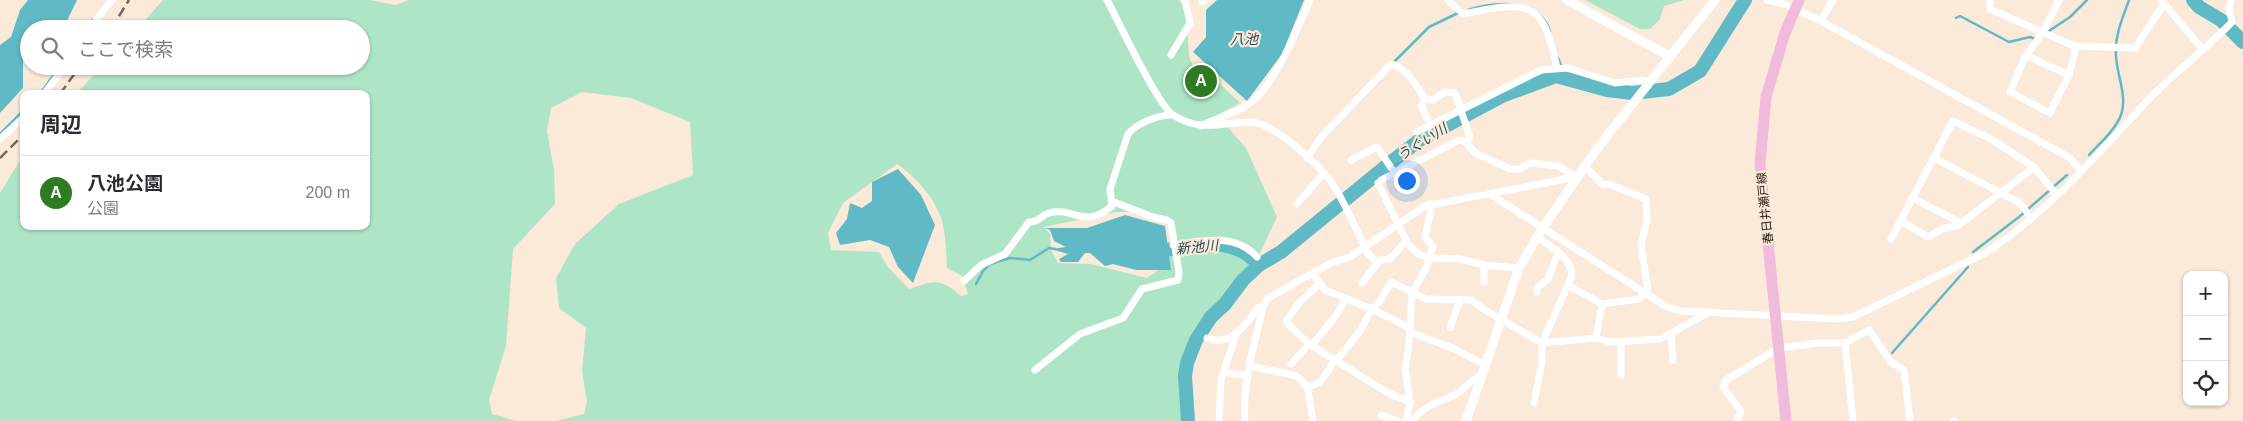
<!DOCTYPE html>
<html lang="ja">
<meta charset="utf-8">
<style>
:root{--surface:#fff;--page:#f2f2f3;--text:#2b2b33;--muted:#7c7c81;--line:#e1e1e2;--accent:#2e7b23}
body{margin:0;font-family:Helvetica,"Noto Sans JP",sans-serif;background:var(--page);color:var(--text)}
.controls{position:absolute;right:15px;bottom:15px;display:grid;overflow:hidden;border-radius:10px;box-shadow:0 1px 4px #0004}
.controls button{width:45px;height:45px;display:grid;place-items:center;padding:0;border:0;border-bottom:1px solid var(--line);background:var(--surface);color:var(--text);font:25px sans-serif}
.you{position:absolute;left:1406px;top:180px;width:18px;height:18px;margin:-12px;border:4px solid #fff;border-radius:50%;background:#1a73e8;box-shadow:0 0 0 8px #1a73e833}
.badge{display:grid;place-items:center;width:32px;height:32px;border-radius:50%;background:var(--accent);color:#fff;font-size:16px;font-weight:700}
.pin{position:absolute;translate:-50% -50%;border:2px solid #fff;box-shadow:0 1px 5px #0006}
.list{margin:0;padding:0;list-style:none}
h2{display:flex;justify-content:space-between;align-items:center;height:65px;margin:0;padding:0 20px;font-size:21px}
h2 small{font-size:16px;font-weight:400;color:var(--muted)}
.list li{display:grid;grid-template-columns:32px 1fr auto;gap:15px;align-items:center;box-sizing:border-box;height:75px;padding:0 20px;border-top:1px solid var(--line)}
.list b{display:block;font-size:19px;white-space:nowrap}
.list p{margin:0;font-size:16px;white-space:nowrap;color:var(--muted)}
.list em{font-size:16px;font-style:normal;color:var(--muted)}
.icon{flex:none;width:28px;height:28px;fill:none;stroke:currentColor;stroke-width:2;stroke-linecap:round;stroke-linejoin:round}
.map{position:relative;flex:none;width:2243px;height:421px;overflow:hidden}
.search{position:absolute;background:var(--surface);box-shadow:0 1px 4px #0004;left:20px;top:20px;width:350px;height:55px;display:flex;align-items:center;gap:12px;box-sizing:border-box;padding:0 18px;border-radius:28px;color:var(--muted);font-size:19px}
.panel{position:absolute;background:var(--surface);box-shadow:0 1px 4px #0004;left:20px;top:90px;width:350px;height:140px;border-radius:10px}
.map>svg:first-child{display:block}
.green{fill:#afe5c7;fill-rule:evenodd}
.water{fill:#5fbac6}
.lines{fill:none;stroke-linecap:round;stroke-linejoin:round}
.stream{stroke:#5fbac6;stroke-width:2.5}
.river{stroke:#5fbac6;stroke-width:14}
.minor{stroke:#fff;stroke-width:7}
.tertiary{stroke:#fff;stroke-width:9}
.primary{stroke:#f1bbdc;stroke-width:11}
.rail{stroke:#75685d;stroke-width:2.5;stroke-dasharray:10 5;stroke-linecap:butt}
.labels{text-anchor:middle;stroke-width:4.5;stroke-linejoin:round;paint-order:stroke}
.street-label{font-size:12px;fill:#261c13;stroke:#fbe9da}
.water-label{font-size:14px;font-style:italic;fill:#275056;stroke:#fbe9da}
</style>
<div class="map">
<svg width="2243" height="421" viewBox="0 0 2243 421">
<rect width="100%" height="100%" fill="#fbe9da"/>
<g class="green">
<path d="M163,0H370L395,5L409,0H1178L1186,8L1189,56L1195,71L1201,66L1240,103L1217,115L1246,148L1277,217L1254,266L1212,310L1187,349L1181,400L1184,421H556L584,414L587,402L582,371L586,328L559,308L556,278L575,244L619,204L693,175L690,122L631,98L582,92L551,108L547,131L554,170L555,204L513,249L506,346L489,400L492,414L516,421H0V193L24,154V226H366V94H76L102,66H361V29H137ZM897,164C915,176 934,197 941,218C946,233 946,252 947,268L962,276L968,294L961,296C939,277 934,281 909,289L888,267L879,252L831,250L828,233L843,203ZM1116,212H1145L1169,223C1175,254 1174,260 1147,278L1091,264L1058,263L1051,250L1050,234L1044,227Z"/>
<path d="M1585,0H1684L1664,6L1660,19L1650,29H1640Z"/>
</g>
<g class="water">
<path d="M28,0H77L63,29H29V47L23,48V88L0,113V45L11,37L20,10Z"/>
<path d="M1217,0H1304L1282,54L1247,101L1193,52L1206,37V10Z"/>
<path d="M898,169L921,195L935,225L913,283L898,267L889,247L870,240L840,245L836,233L847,219L850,203L862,208L872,201V182Z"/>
<path d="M1125,215L1165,226L1171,270H1136L1113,264L1105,266L1090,253H1085L1078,262H1061L1059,259L1068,254L1051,249L1066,247L1054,241L1050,230L1045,228H1087Z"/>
</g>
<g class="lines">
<g class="stream">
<path d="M1468,10C1499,0 1539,0 1550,31"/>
<path d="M1956,18L1960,16L2009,42L2030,37L2035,39"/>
<path d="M85,28L93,19"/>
<path d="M2046,33L2070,17L2087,0"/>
<path d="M1558,58L1563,70L1564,77"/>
<path d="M1394,62L1429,27L1458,13L1456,11"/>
<path d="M40,94L58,69"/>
<path d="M0,134L24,110"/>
<path d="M2089,155C2098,145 2110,135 2117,123C2131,101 2117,79 2116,56C2114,37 2123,17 2129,0"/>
<path d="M1973,252L2019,217L2067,175"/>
<path d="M976,284L983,271L990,264L1010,258L1030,260L1049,248L1055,249"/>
<path d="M1892,353L1968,267"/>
</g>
<g class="river">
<path d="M2193,0L2199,7L2221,20L2243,42"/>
<path d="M1158,251C1195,247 1231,233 1259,265"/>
<path d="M1188,421L1185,376L1187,363L1196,340L1211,317L1225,304L1243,280L1259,265L1281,252L1395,159L1421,139L1502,96L1556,76L1607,90L1632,93L1669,89L1700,71L1745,0"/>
</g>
<g class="minor">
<path d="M1107,0C1119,22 1157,104 1173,115C1201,133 1222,122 1251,122C1273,122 1319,165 1332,183C1345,202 1354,226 1365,247"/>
<path d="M1448,0L1463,14C1530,0 1543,0 1557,68"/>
<path d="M1767,0L1787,5L1821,21L2070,158L2081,171"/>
<path d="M1990,0V9L2074,46L2135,48L2164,4"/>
<path d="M2059,0L2043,32L2025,57L2010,92L2050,113L2069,75L2076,46"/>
<path d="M2161,0L2203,50"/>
<path d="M1202,2L1205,0"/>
<path d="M1821,21L1833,0"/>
<path d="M89,29L112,0"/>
<path d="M1171,55L1190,23L1185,0"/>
<path d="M2026,55L2069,75"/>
<path d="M44,94L65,66"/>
<path d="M1425,99L1433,100L1445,92L1455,93L1470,137L1466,142"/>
<path d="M1200,126C1217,118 1235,114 1250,103C1275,85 1298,28 1310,0"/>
<path d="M1417,132L1541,70L1568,68L1615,83L1641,80L1648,82"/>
<path d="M0,139L24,117"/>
<path d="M1307,158L1322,136L1391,64C1404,66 1418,87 1425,99L1421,106L1430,124"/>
<path d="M1934,158L2020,203L2031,218"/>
<path d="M1351,160L1377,147L1392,169"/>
<path d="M1381,180L1459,140L1466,142L1475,153L1510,169H1520L1530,163L1559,166L1574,176"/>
<path d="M1378,183L1408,244L1418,254L1429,258L1460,259L1484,265L1519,268"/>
<path d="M1488,193L1667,307L1681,311L1839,319L1853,317L1987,252C2049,211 2098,154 2148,100C2174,73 2205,50 2232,22L2229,8L2231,0"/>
<path d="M1912,198L1961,223"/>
<path d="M1297,204L1324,173"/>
<path d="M1901,221L1928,237L1942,229L1959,225L2034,167"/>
<path d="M1891,239L1953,121L1991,139L2034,167L2056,194"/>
<path d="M1173,245C1202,241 1235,232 1257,257"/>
<path d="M1363,248L1377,263"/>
<path d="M1312,273L1325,290L1372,309L1380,301L1391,282L1426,299L1471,300L1483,309L1542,343L1596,338L1610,342L1660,339L1710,312"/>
<path d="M964,281L981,265L1005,254L1029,222C1040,222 1040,216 1049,213C1072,206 1084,230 1112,206L1110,189L1128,134C1137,123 1158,115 1172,115"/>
<path d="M1484,282V265"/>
<path d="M1362,283L1380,260L1390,259L1406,241"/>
<path d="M1319,284L1299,303L1287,320V323L1309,344L1388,393L1410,402"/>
<path d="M1569,286L1602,304L1639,299L1648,291L1641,245L1647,220L1646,199L1609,184L1604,185L1584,166"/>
<path d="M1537,292V288L1548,279L1558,253"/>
<path d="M1450,328L1460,299"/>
<path d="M1410,332L1455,349L1485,365"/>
<path d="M1671,335L1673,360"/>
<path d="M1207,338C1232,348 1245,324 1259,307H1263"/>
<path d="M1596,338L1602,304"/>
<path d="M1621,342V375"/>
<path d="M1845,343L1853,421"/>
<path d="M1312,345L1335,317L1345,300"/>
<path d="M1337,360L1360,331L1372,309L1410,328"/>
<path d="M1291,364L1309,344"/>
<path d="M1251,366L1297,376L1307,386L1313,421"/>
<path d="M1035,370L1080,334L1123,318L1142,289L1178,280L1179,272L1171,223L1167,220L1153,217L1114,202"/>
<path d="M1224,372L1248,376"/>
<path d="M1307,386C1322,387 1328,370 1335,359"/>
<path d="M1534,403L1542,361V343L1572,276C1572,258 1551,246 1537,237"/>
<path d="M1381,415L1398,421"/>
<path d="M1219,421L1221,379L1236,335"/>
<path d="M1245,421C1242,383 1255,343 1263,307L1268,298L1331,263L1350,257L1425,206L1556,181L1578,175"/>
<path d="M1406,421L1410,402L1405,370L1409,345L1412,293L1426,268L1433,247L1425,237L1431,209L1430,204"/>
<path d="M1413,421C1423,404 1443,402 1459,392C1466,387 1472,379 1481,376"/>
<path d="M1737,421L1741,411L1723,387L1726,380L1779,348L1818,343H1845L1869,330L1891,362L1904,370L1910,421"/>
<path d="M1953,421H1954"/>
</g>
<g class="tertiary">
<path d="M1567,0L1669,56"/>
<path d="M1466,421L1519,268L1542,229L1596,150L1715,0"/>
</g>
<path class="primary" d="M1786,421L1760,164L1766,97L1785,33L1799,0"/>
<g class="rail">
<path d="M111,29L129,0"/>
<path d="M60,94L80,66"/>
<path d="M0,158L24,134"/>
</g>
</g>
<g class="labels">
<g class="street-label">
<text transform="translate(1765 208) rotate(-96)" y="4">春日井瀬戸線</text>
</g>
<g class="water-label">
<text x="1244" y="44">八池</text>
<text transform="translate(1422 142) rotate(-32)" y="5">うぐい川</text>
<text transform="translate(1197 247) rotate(-5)" y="5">新池川</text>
</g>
</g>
</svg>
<div class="controls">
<button>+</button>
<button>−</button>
<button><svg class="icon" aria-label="locate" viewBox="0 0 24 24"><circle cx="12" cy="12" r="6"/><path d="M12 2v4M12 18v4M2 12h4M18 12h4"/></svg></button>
</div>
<div class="you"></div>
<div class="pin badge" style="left:1201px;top:81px">A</div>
<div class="search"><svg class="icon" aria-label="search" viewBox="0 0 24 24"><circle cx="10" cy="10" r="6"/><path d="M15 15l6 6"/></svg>ここで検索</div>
<section class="panel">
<h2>周辺<small></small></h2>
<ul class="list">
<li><span class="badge">A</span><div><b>八池公園</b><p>公園</p></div><em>200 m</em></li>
</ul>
</section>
</div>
